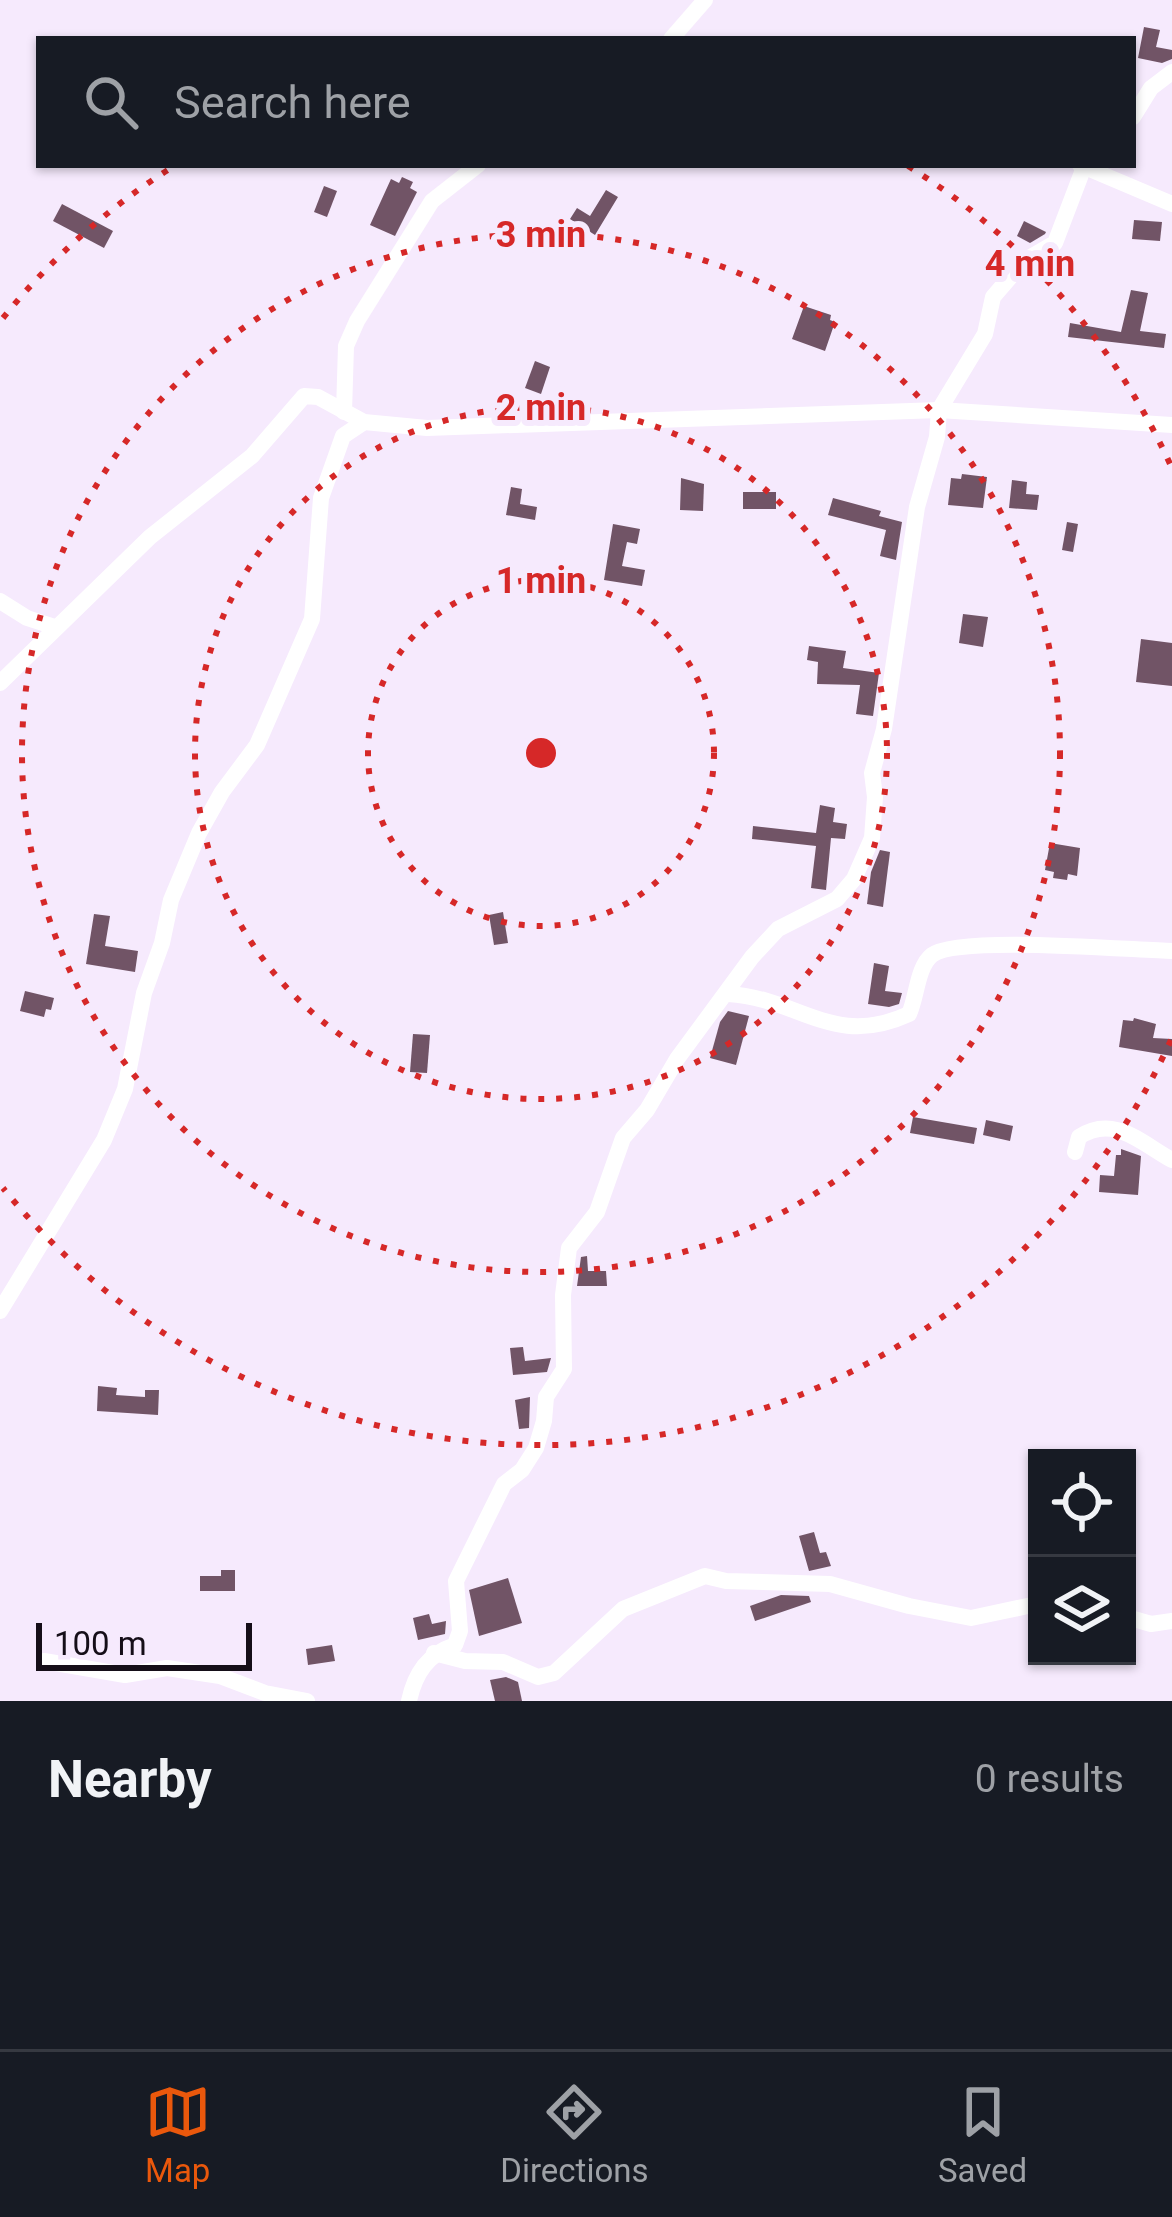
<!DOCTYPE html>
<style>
:root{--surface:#171b24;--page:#20242c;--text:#f1f3f6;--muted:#9ea1a6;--line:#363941;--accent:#ea580c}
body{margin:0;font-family:Roboto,sans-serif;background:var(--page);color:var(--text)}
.controls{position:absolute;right:36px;bottom:36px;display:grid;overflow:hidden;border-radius:0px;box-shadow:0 3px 9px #0004}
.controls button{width:108px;height:108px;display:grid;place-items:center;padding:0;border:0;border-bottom:3px solid var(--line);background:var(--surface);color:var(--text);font:60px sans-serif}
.scale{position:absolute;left:36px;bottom:30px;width:216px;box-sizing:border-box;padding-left:12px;border:6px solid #150e18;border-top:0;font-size:33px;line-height:42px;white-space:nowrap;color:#150e18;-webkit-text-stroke:9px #f6eafd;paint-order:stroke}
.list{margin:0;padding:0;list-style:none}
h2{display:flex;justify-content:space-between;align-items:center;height:156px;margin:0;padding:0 48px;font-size:51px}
h2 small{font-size:39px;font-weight:400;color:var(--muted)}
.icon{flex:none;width:66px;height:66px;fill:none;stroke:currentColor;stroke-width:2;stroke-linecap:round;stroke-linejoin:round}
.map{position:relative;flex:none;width:1172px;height:1701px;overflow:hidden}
.search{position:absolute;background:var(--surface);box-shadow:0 3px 9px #0004;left:36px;right:36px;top:36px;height:132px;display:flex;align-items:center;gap:30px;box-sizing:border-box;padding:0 42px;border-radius:0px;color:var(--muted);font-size:45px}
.sheet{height:348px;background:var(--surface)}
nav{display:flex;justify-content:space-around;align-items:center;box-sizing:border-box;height:168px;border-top:3px solid var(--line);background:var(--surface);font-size:33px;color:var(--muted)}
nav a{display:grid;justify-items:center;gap:6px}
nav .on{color:var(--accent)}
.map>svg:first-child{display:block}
.building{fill:#715466}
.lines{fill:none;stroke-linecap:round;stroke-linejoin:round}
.minor{stroke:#fff;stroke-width:16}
.ring{fill:none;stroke:#d62828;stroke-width:6;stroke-dasharray:6 12}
.centre{fill:#d62828;stroke:#f6eafd;stroke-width:6}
.ring-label{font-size:36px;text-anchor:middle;font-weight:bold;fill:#d62828;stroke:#f6eafd;stroke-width:12;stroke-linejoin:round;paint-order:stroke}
</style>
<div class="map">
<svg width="1172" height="1701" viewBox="0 0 1172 1701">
<rect width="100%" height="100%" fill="#f6eafd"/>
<g class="building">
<path d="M1144,27L1160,30L1156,47L1172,50V59L1162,63L1138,58Z"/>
<path d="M402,177L413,182L410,188L417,192L395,236L370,225L391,179L399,183Z"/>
<path d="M324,186L337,191L327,217L314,212Z"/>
<path d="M606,190L618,197L595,235L570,219L577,208L590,216Z"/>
<path d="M62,204L113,231L104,248L53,221Z"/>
<path d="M1134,220L1162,222L1160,241L1132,239Z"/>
<path d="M1024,221L1046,232L1045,234L1030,243L1017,236Z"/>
<path d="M1131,290L1148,293L1140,331L1166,334L1164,348L1068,337L1070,323L1121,332Z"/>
<path d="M804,306L831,315L830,320L835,322L825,351L792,339Z"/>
<path d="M535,361L550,367L541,394L525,388Z"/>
<path d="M962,474L987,477L983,508L948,505L951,478L961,479Z"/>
<path d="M681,478L704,484L703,511L680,510Z"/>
<path d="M1012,480L1027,482L1026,494L1039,495L1037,510L1009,508Z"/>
<path d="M511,487L522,489L520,504L537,507L535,520L506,515Z"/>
<rect x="743" y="492" width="33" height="17"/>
<path d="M833,498L881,511L879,516L902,522L896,560L880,556L886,530L828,515Z"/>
<path d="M1067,522L1078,524L1073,552L1062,550Z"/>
<path d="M613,524L640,529L637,544L627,542L622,566L645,570L642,586L604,580Z"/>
<path d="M963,614L988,617L983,647L959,643Z"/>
<path d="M1141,639L1172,643V686L1136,682Z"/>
<path d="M809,646L846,651L843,668L879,673L873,716L856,714L860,685L817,684L818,662L807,660Z"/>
<path d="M820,805L835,808L833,822L847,824L845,839L831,838L826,890L811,888L816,846L752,839L753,826L816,833Z"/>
<path d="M1050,843L1080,848L1077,876L1068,874L1067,880L1053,878L1054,872L1045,870Z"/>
<path d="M880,850L890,852L883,907L867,904L871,872Z"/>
<path d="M503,912L508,943L494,945L489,915Z"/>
<path d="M94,914L110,916L105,946L138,951L135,972L86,964Z"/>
<path d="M874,963L889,966L885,991L902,993L899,1004L889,1007L868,1004Z"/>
<path d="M25,991L54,998L51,1010L46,1009L44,1017L20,1011Z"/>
<path d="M728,1011L749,1016L736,1065L710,1058L720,1022Z"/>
<path d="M1134,1018L1156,1024L1153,1038L1172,1039V1056L1119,1047L1123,1020L1133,1021Z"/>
<path d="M413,1034L430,1035L427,1073L410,1072Z"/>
<path d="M913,1117L977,1128L974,1144L910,1133Z"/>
<path d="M986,1120L1013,1126L1010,1141L983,1135Z"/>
<path d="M1121,1149L1141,1156L1138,1195L1099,1192L1100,1175L1114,1176L1116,1155H1121Z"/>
<path d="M587,1256L588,1271H606L607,1286H577L581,1257Z"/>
<path d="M523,1347L525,1361L551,1358L547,1372L513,1375L510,1348Z"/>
<path d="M98,1386L117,1388L116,1395L145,1397V1390H159L158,1415L97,1411Z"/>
<path d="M530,1397L529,1428L519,1429L515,1400Z"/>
<path d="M814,1532L820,1553L826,1552L831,1566L809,1571L799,1536Z"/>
<path d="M221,1570H235V1591H200V1576H221Z"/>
<path d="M508,1578L522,1623L479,1636L469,1590Z"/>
<path d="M781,1595L809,1596L811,1602L755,1621L750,1606Z"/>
<path d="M429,1614L432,1624L446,1621L445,1634L418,1640L413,1618Z"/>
<path d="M332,1645L335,1661L308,1665L306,1649Z"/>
<path d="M506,1677L518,1682L522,1701H495L490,1680Z"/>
</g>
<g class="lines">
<g class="minor">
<path d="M671,39L705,0"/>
<path d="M1133,117L1151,88L1172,72"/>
<path d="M1080,165L1172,204"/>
<path d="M344,412L346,346L357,321L432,201L478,165"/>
<path d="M0,601L27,618L55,627"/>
<path d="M0,683L150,537L252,456L304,396L318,397L364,422L427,428L939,410L1172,425"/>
<path d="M728,994C799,998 833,1049 909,1014C917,997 917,967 932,955C958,935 1130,950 1172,951"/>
<path d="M1075,1152L1079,1137C1114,1114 1141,1143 1172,1160"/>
<path d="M0,1311L104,1140L125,1089L144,993L162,943L171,900L199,833L222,792L257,745L312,619L321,498L343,436L364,422"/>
<path d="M1127,1617L1151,1624L1172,1621"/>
<path d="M434,1653L465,1661L503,1662L538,1677L554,1673L623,1609L705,1576L726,1581L830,1584L909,1606L971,1618L1037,1604"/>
<path d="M44,1661L125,1675L167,1668L220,1676L265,1693L307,1701"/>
<path d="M409,1701C415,1673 428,1654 455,1645L460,1631L456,1581L504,1484L522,1470L536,1448L544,1421L546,1397L564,1369L563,1295L569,1248L597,1212L623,1138L647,1110L677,1059L752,957L778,929L837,899L854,879L872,838L875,797L872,773L884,729L917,507L937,437L939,410L985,334L993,297L1024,261L1055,243L1084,167L1091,165"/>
</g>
</g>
<g class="ring">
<circle cx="541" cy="753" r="173"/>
<circle cx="541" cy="753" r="346"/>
<circle cx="541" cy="753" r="519"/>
<path d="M1171 1040A692 692 0 0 1 3 1188M3 318A692 692 0 0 1 174 166M908 166A692 692 0 0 1 1171 466"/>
</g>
<circle cx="541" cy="753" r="18" class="centre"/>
<g class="ring-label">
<text x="541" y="247">3 min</text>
<text x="1030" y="276">4 min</text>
<text x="541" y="420">2 min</text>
<text x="541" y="593">1 min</text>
</g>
</svg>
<div class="controls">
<button><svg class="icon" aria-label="locate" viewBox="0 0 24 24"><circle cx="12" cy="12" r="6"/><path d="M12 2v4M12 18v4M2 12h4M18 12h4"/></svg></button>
<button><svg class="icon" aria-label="layers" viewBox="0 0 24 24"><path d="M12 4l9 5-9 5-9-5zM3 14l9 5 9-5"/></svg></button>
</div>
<div class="scale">100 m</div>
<div class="search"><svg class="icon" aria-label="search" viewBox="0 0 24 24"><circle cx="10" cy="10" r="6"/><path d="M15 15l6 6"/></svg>Search here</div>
</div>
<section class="sheet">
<h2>Nearby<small>0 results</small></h2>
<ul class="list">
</ul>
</section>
<nav>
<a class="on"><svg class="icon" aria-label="map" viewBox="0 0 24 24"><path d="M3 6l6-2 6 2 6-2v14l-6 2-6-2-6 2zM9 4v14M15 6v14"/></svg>Map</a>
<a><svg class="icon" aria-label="directions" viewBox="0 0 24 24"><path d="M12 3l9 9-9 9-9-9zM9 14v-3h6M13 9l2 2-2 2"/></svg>Directions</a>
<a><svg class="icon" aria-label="saved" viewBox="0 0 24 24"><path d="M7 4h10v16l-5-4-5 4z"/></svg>Saved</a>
</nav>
